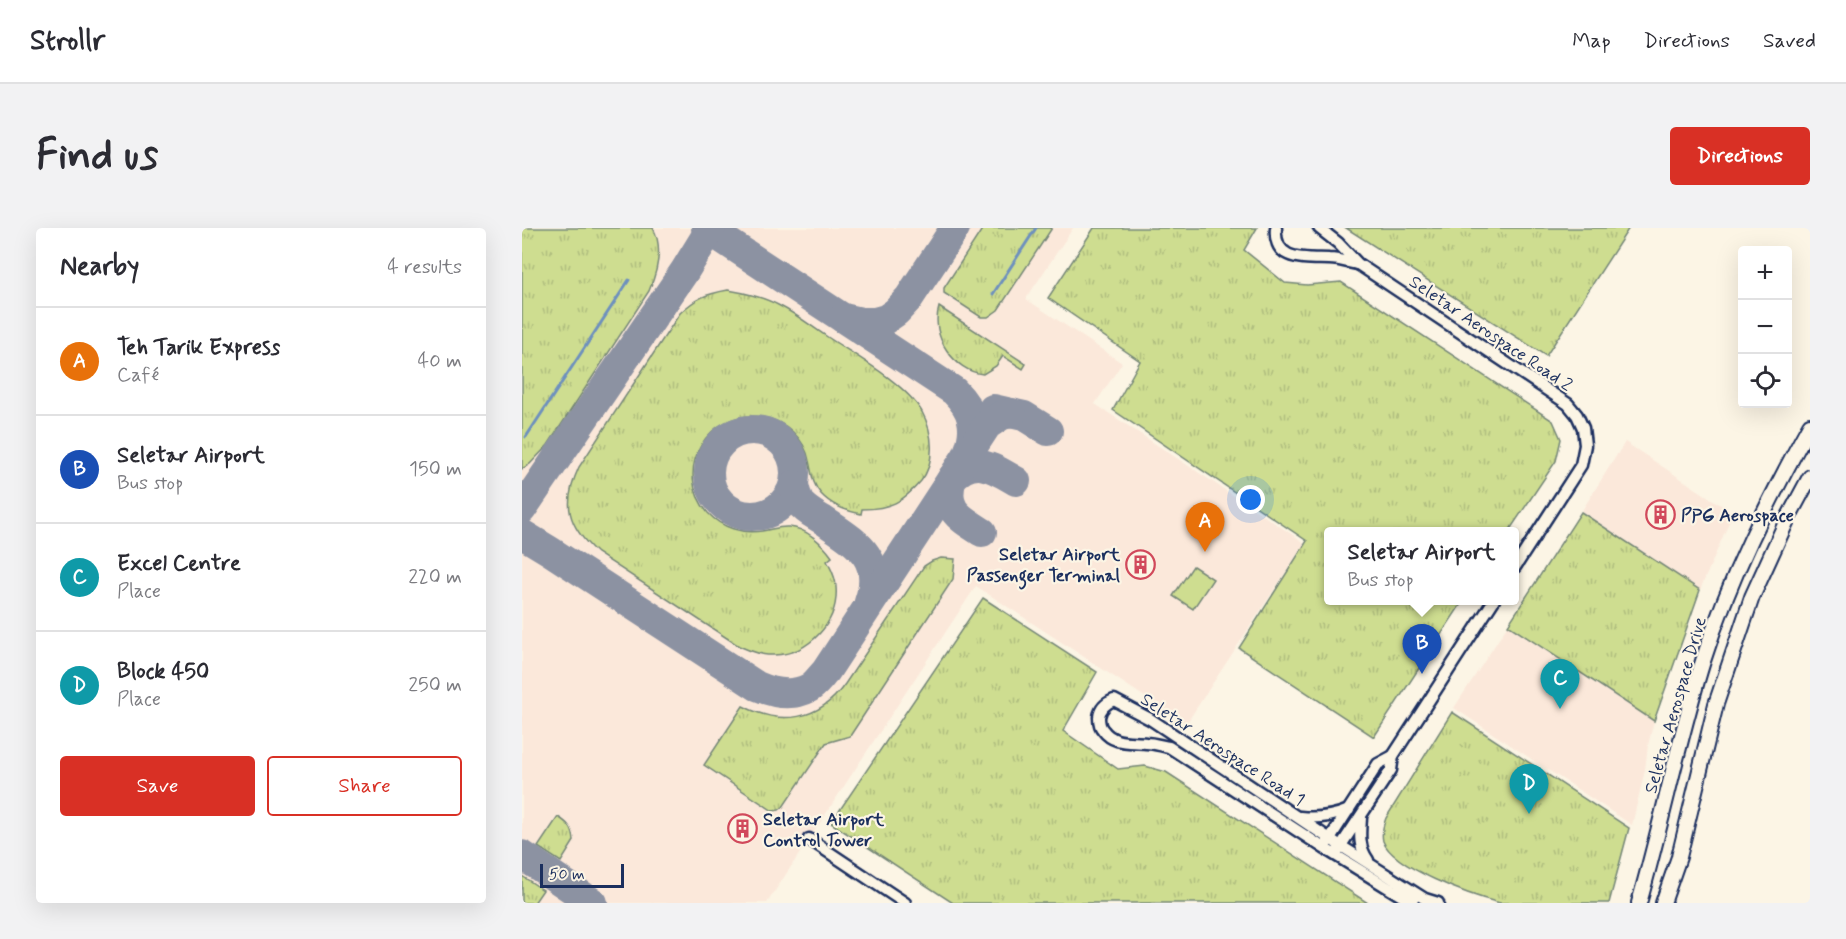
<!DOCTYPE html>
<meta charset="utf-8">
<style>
:root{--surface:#fff;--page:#f2f2f3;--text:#2b2b33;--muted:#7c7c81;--line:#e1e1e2;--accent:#d93025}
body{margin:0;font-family:Mynerve,sans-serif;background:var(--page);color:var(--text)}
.controls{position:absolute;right:18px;top:18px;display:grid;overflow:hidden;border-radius:6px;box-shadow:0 6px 24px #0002}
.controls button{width:54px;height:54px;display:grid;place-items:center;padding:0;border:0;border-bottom:2px solid var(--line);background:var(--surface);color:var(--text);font:30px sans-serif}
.scale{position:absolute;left:18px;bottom:15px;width:84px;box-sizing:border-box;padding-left:6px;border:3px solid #1b2f5e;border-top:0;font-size:16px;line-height:21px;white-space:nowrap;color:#1b2f5e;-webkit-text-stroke:4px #fcf5e5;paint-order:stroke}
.you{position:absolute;left:729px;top:272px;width:21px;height:21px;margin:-15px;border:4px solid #fff;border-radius:50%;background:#1a73e8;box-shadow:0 0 0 9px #1a73e833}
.badge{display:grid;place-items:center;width:39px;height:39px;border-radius:50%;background:var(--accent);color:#fff;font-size:20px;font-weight:700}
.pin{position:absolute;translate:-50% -50px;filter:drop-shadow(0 2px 3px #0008)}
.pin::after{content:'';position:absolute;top:32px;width:21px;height:18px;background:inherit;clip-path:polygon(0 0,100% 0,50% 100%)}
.popup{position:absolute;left:802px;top:299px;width:195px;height:78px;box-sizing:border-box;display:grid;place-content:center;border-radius:6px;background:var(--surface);filter:drop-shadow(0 2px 4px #0005);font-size:20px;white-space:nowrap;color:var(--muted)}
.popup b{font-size:22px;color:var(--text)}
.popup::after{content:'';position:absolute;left:50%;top:100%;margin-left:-12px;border:12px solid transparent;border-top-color:var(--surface)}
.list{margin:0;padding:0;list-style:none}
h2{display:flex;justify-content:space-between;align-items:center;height:78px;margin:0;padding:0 24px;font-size:26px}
h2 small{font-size:20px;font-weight:400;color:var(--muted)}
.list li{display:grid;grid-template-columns:39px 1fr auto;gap:18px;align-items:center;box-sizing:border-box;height:108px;padding:0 24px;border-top:2px solid var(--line)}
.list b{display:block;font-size:22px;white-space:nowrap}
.list p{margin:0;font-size:20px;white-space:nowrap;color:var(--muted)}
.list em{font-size:20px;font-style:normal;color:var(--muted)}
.actions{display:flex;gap:12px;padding:18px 24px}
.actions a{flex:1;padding:14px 0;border:2px solid var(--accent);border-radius:6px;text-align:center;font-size:21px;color:var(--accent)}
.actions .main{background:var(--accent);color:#fff}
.icon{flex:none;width:33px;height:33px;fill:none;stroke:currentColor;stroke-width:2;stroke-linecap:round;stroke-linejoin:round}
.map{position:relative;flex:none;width:1288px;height:675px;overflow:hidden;border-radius:6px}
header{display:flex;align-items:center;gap:36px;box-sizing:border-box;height:84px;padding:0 30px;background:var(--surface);border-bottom:2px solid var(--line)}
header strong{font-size:28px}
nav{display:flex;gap:33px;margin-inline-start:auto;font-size:21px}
.intro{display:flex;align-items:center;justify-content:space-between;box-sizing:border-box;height:144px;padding:0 36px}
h1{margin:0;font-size:42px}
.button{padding:15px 27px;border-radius:6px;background:var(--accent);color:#fff;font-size:21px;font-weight:700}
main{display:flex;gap:36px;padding:0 36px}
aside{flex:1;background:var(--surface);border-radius:6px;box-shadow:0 6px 24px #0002}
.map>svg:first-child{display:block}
.built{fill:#fbe8da}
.grass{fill:url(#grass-tufts);stroke:#748677;stroke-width:1.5}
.green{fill:#cedd90;stroke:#748677;stroke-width:1.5}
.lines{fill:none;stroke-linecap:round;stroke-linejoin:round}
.stream{stroke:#6d90be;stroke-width:3}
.taxiway{stroke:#8c92a2;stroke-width:30}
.minor-casing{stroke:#1b2f5e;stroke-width:15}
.tertiary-casing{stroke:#1b2f5e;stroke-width:18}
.minor{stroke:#fcf5e5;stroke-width:10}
.tertiary{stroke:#fcf5e5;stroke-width:14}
.labels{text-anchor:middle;stroke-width:4.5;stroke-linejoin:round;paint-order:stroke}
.street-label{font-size:18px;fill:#1b2f5e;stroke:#fcf5e5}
.poi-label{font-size:18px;font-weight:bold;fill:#1b2f5e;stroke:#fcf5e5;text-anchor:start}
</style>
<header>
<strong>Strollr</strong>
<nav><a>Map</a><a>Directions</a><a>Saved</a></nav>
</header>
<div class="intro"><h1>Find us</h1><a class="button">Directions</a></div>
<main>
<aside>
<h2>Nearby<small>4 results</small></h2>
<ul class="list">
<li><span class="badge" style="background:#e8710a">A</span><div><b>Teh Tarik Express</b><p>Café</p></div><em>40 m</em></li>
<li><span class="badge" style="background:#1a4fb4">B</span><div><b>Seletar Airport</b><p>Bus stop</p></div><em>150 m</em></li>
<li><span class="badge" style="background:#0f9aa8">C</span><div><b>Excel Centre</b><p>Place</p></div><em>220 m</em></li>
<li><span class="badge" style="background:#0f9aa8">D</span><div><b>Block 450</b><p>Place</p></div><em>250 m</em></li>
</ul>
<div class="actions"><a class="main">Save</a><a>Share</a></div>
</aside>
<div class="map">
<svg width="1288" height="675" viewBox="0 0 1288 675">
<defs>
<pattern id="grass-tufts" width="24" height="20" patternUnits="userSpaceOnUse" patternTransform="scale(1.5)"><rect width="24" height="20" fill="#cedd90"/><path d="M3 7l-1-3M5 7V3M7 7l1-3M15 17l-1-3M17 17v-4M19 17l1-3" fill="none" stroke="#b0be7f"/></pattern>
</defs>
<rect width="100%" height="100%" fill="#fcf5e5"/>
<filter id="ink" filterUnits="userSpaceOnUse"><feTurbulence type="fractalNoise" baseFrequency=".0167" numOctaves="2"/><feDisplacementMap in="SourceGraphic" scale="12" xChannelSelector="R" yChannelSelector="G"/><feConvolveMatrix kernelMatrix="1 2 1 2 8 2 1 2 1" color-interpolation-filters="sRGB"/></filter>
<g filter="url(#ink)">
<g class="built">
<path d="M0,0H551L504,71L600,135L573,176L783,315L664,496L454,358L245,675H0Z"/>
<path d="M1103,214L1211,285L1178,362L1059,284Z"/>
<path d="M986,397L1132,493L1126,517L1123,542L1110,597L932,480Z"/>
</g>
<g class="grass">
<path d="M0,0H131C142,20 135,44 127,63L26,217L8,236L0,241Z"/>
<path d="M461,0H530L476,82L466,89H459L422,65V60Z"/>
<path d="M572,0H735L722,22L763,55L785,57L819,54L1031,193L1039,211L1034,233L987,303L807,304V372L941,373L852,509L717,420L785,313L591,182L618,133L526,70Z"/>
<path d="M824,0H1107L1024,128Z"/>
<path d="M206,62C224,65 242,69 258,78C274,86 289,98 304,108C332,127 383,155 400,184C411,204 414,234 399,253C381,274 368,281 340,281L339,286C324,283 310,278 299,266C290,256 290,245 287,233C283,211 263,192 240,189C186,180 149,242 186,285C200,300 220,306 240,303C249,302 257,298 267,299C284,300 300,315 310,329L305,333C309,341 314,349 314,359C317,394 287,426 252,427C240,428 228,423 217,418L75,325C45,297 40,276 57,239L158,85C174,70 184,66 206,62Z"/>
<path d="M417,79L504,136L501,141L481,128L474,138L461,146C432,143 408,108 417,79Z"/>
<path d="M1059,284L1178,362L1132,493L986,397Z"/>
<path d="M419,330L433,331L431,351L328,508L304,515L261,579L257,582L251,583L182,537L221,478C259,498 297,493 323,456L402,338L410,333Z"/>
<path d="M461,370L575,444L541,503L596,541L623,538L644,544L846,675H431L309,595Z"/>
<path d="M930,484L1107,600L1087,675H978C950,668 871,640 861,613C859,605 861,598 864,590Z"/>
<path d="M36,589C46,595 51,600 52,613L39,634L16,619Z"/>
<path d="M0,648L21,662L12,675H0Z"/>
</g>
<path class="green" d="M671,338L691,351L671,381L651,368Z"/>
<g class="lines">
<g class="stream">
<path d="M471,66L514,0"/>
<path d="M4,209L107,52"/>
</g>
<g class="taxiway">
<path d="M184,0L432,163C451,182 456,199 446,225"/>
<path d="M321,90L339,94H353L364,91L374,84L387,70L433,0"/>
<path d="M471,181L502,188L526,203"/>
<circle cx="230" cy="245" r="43"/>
<path d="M272,257C273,263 275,269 278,275C284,283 293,287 301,292C333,314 363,329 347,374"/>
<path d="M0,281L162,44L189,0"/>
<path d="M460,304C436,289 421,281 430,250C453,227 470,239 494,253"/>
<path d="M0,306L28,323L235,458C251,465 270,469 287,460C293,457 299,448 304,443L465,197L480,187L490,185"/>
<path d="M0,627L71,675"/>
</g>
<defs>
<g id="minor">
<path d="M754,0C751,34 782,30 807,31C816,31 826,34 835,36"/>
<path d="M797,0L816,15L836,36L1046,176L1055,187L1061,200L1063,217L1059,237L993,339"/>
<path d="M778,589C796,591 810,589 827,582"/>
<path d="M839,590C838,605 836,619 846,632"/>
<path d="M287,611L383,675"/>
<path d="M805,615L856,536L871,528"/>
<path d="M816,622L869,542L871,528L972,372"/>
<path d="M891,675L802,620L647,519C640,518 632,515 624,515C608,513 592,517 581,502C578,499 577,494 577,489C578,481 584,475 592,472L628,491L808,611L903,671L916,675"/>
</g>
<g id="tertiary">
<path d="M1117,675C1140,595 1156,513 1181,433C1207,351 1246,273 1288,197"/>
<path d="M1141,675L1157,629L1194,476L1230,369L1266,290L1288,249"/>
</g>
</defs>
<use href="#minor" class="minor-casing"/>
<use href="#tertiary" class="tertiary-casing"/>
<use href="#minor" class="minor"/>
<use href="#tertiary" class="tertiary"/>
</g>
</g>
<defs>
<symbol id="building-ring" viewBox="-11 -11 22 22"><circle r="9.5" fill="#fcf5e5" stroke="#d1495b" stroke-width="1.5"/><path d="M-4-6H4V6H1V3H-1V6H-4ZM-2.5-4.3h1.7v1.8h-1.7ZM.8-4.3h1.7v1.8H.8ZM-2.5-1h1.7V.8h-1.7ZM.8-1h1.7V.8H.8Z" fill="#d1495b"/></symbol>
</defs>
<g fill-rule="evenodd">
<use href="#building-ring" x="1122" y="270" width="33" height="33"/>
<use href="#building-ring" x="602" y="320" width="33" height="33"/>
<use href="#building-ring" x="204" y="584" width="33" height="33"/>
</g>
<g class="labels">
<g class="street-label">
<text transform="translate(969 105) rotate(34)" y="6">Seletar Aerospace Road 2</text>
<text transform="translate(1153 477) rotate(-74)" y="6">Seletar Aerospace Drive</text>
<text transform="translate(701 521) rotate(33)" y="6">Seletar Aerospace Road 1</text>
</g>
<g class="poi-label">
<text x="1159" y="293">PPG Aerospace</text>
<text x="598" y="332" text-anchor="end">Seletar Airport<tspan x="598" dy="21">Passenger Terminal</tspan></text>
<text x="241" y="597">Seletar Airport<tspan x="241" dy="21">Control Tower</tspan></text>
</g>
</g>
</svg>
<div class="controls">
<button>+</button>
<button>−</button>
<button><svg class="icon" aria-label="locate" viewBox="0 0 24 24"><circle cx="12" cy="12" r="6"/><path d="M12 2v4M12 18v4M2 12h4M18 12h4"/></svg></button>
</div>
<div class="scale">50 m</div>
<div class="you"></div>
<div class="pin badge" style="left:683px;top:324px;background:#e8710a">A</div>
<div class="pin badge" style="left:900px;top:446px;background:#1a4fb4">B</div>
<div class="popup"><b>Seletar Airport</b>Bus stop</div>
<div class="pin badge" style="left:1038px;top:481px;background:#0f9aa8">C</div>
<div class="pin badge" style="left:1007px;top:586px;background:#0f9aa8">D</div>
</div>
</main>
